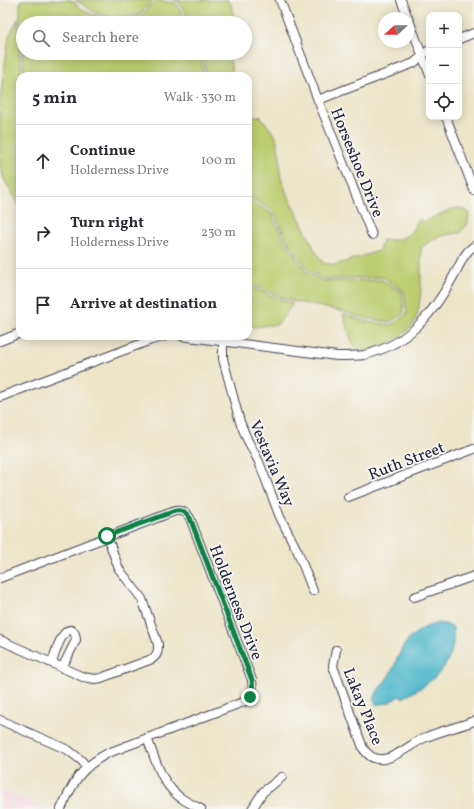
<!DOCTYPE html>
<meta charset="utf-8">
<style>
:root{--surface:#fff;--page:#f2f2f3;--text:#2b2b33;--muted:#7c7c81;--line:#e1e1e2}
body{margin:0;font-family:Vollkorn,serif;background:var(--page);color:var(--text)}
.controls{position:absolute;right:12px;top:12px;display:grid;overflow:hidden;border-radius:8px;box-shadow:0 2px 10px #0003}
.controls button{width:36px;height:36px;display:grid;place-items:center;padding:0;border:0;border-bottom:1px solid var(--line);background:var(--surface);color:var(--text);font:20px sans-serif}
.compass{position:absolute;left:378px;top:12px;width:36px;height:36px;border-radius:50%;background:var(--surface);box-shadow:0 2px 10px #0003;rotate:249deg}
.stop{position:absolute;width:12px;height:12px;margin:-9px;border:3px solid #0b8043;border-radius:50%;background:#fff}
.stop.end{background:#0b8043;border-color:#fff;box-shadow:0 1px 4px #0008}
.list{margin:0;padding:0;list-style:none}
h2{display:flex;justify-content:space-between;align-items:center;height:52px;margin:0;padding:0 16px;font-size:17px}
h2 small{font-size:13px;font-weight:400;color:var(--muted)}
.list li{display:grid;grid-template-columns:26px 1fr auto;gap:12px;align-items:center;box-sizing:border-box;height:72px;padding:0 16px;border-top:1px solid var(--line)}
.list b{display:block;font-size:15px;white-space:nowrap}
.list p{margin:0;font-size:13px;white-space:nowrap;color:var(--muted)}
.list em{font-size:13px;font-style:normal;color:var(--muted)}
.icon{flex:none;width:22px;height:22px;fill:none;stroke:currentColor;stroke-width:2;stroke-linecap:round;stroke-linejoin:round}
.map{position:relative;flex:none;width:474px;height:809px;overflow:hidden}
.search{position:absolute;background:var(--surface);box-shadow:0 2px 10px #0003;left:16px;top:16px;width:236px;height:44px;display:flex;align-items:center;gap:10px;box-sizing:border-box;padding:0 14px;border-radius:22px;color:var(--muted);font-size:15px}
.panel{position:absolute;background:var(--surface);box-shadow:0 2px 10px #0003;left:16px;top:72px;width:236px;height:268px;border-radius:12px}
.map>svg:first-child{display:block}
.built{fill:#f4cfde}
.green{fill:#bccd70;stroke:#6f7856}
.water{fill:#4db7cb;stroke:#386c83}
.lines{fill:none;stroke-linecap:round;stroke-linejoin:round}
.minor-casing{stroke:#403f50;stroke-width:10}
.minor{stroke:#fff;stroke-width:8}
.route{stroke:#0b8043;stroke-width:5}
.labels{text-anchor:middle;stroke-width:3.5;stroke-linejoin:round;paint-order:stroke}
.street-label{font-size:16px;fill:#22223b;stroke:#f6f6f2}
</style>
<div class="map">
<svg width="474" height="809" viewBox="0 0 474 809">
<rect width="100%" height="100%" fill="#f6f6f2"/>
<filter id="ink" filterUnits="userSpaceOnUse"><feTurbulence type="fractalNoise" baseFrequency=".025" numOctaves="2"/><feDisplacementMap in="SourceGraphic" scale="8" xChannelSelector="R" yChannelSelector="G"/><feConvolveMatrix kernelMatrix="1 2 1 2 8 2 1 2 1" color-interpolation-filters="sRGB"/></filter>
<filter id="wash" filterUnits="userSpaceOnUse"><feTurbulence type="fractalNoise" baseFrequency=".012" numOctaves="4" result="noise"/><feDisplacementMap in="SourceGraphic" scale="16" xChannelSelector="R" yChannelSelector="G"/><feGaussianBlur stdDeviation="0.9" result="paint"/><feColorMatrix in="noise" values="0 0 0 0 0 0 0 0 0 0 0 0 0 0 0 0 0 1.4 0 .05"/><feComposite in="paint" operator="in"/></filter>
<g filter="url(#wash)">
<rect width="100%" height="100%" fill="#ece5c9"/>
<path class="built" d="M0,789L45,809H0Z"/>
<g class="green">
<path d="M22,0H72C80,12 103,18 117,23H23V53H201L203,76H25L20,39V4Z"/>
<path d="M75,0H153L141,13L118,21L96,13Z"/>
<path d="M156,0L176,3L187,23H119L142,15Z"/>
<path d="M173,0H228L231,4L235,23H191L178,1Z"/>
<path d="M18,19V39L22,76H20V208L3,177L0,164V99L9,36Z"/>
<path d="M203,53H229L233,76H206Z"/>
<path d="M260,116L276,137L280,158V174L286,192L316,252L323,263L335,265L379,251L382,242L381,240C392,241 407,240 413,229C416,225 416,222 420,219L423,222L452,209L460,208L469,212L468,223L460,233C442,235 435,236 421,248C420,270 424,303 414,323C410,330 399,337 392,341C381,347 369,351 357,352L351,339L343,314L368,322L391,325L407,314L404,291L383,277L325,279L309,271L288,242L273,211L248,196V117Z"/>
<path d="M248,199L271,213L286,243L307,273L324,281L382,280L402,292L404,313L390,322L369,319L336,310L292,301L254,286L248,281Z"/>
<path d="M248,285L252,288L293,304L278,324L254,327L248,322Z"/>
</g>
<path class="water" d="M439,623L446,624L453,628C457,666 433,682 403,698L399,696C391,702 385,705 376,704L374,701C375,691 382,686 388,677C395,667 399,650 407,641C414,632 428,625 439,623Z"/>
</g>
<g filter="url(#ink)">
<g class="lines">
<defs>
<g id="minor">
<path d="M280,0L318,100L372,235"/>
<path d="M401,0L408,18"/>
<path d="M408,18L429,73"/>
<path d="M459,39L474,33"/>
<path d="M318,100L414,63L429,50"/>
<path d="M446,117L474,190"/>
<path d="M181,336L337,356C346,356 356,356 364,355C416,343 441,302 463,258L468,251L474,246"/>
<path d="M0,341L20,333"/>
<path d="M223,341V359L240,422L247,439L259,462L280,517L298,552L313,591"/>
<path d="M0,397L151,340L167,336"/>
<path d="M348,497L474,449"/>
<path d="M0,578L175,511C183,510 186,512 190,518L252,680L253,693L246,701L108,753C80,768 74,781 61,809"/>
<path d="M414,597L474,576"/>
<path d="M0,640L83,677L95,679L101,678L152,659C158,655 158,651 158,644L142,599L119,569L107,536"/>
<path d="M336,650L333,666L363,748C380,775 406,746 424,738C440,731 458,727 474,721"/>
<path d="M52,663C54,656 63,624 73,631C76,634 76,637 76,640L62,668"/>
<path d="M0,720L68,750L81,760L87,767"/>
<path d="M147,738C156,761 162,787 184,800C189,803 195,806 201,809"/>
<path d="M252,809L263,792L282,777"/>
</g>
</defs>
<use href="#minor" class="minor-casing"/>
<use href="#minor" class="minor"/>
</g>
</g>
<g class="lines" filter="url(#ink)">
<path class="route" d="M107,536L175,511C183,510 186,512 190,518L252,680L253,692L250,697"/>
</g>
<g class="labels">
<g class="street-label">
<text transform="translate(358 162) rotate(68)" y="6">Horseshoe Drive</text>
<text transform="translate(406 460) rotate(-21)" y="6">Ruth Street</text>
<text transform="translate(273 463) rotate(67)" y="6">Vestavia Way</text>
<text transform="translate(237 602) rotate(69)" y="6">Holderness Drive</text>
<text transform="translate(364 706) rotate(68)" y="6">Lakay Place</text>
</g>
</g>
</svg>
<div class="controls">
<button>+</button>
<button>−</button>
<button><svg class="icon" aria-label="locate" viewBox="0 0 24 24"><circle cx="12" cy="12" r="6"/><path d="M12 2v4M12 18v4M2 12h4M18 12h4"/></svg></button>
</div>
<svg class="compass" viewBox="-18 -18 36 36"><path d="M0-13l5 13h-10z" fill="#e53935"/><path d="M0 13l5-13h-10z" fill="#7c7c81"/></svg>
<div class="stop" style="left:107px;top:536px"></div>
<div class="stop end" style="left:250px;top:697px"></div>
<div class="search"><svg class="icon" aria-label="search" viewBox="0 0 24 24"><circle cx="10" cy="10" r="6"/><path d="M15 15l6 6"/></svg>Search here</div>
<section class="panel">
<h2>5 min<small>Walk · 330 m</small></h2>
<ul class="list">
<li><svg class="icon" aria-label="ahead" viewBox="0 0 24 24"><path d="M12 20V5M6 11l6-6 6 6"/></svg><div><b>Continue</b><p>Holderness Drive</p></div><em>100 m</em></li>
<li><svg class="icon" aria-label="right" viewBox="0 0 24 24"><path d="M7 20v-9h11M14 6l5 5-5 5"/></svg><div><b>Turn right</b><p>Holderness Drive</p></div><em>230 m</em></li>
<li><svg class="icon" aria-label="arrive" viewBox="0 0 24 24"><path d="M6 21V4h12l-3 4 3 4H6"/></svg><div><b>Arrive at destination</b></div></li>
</ul>
</section>
</div>
